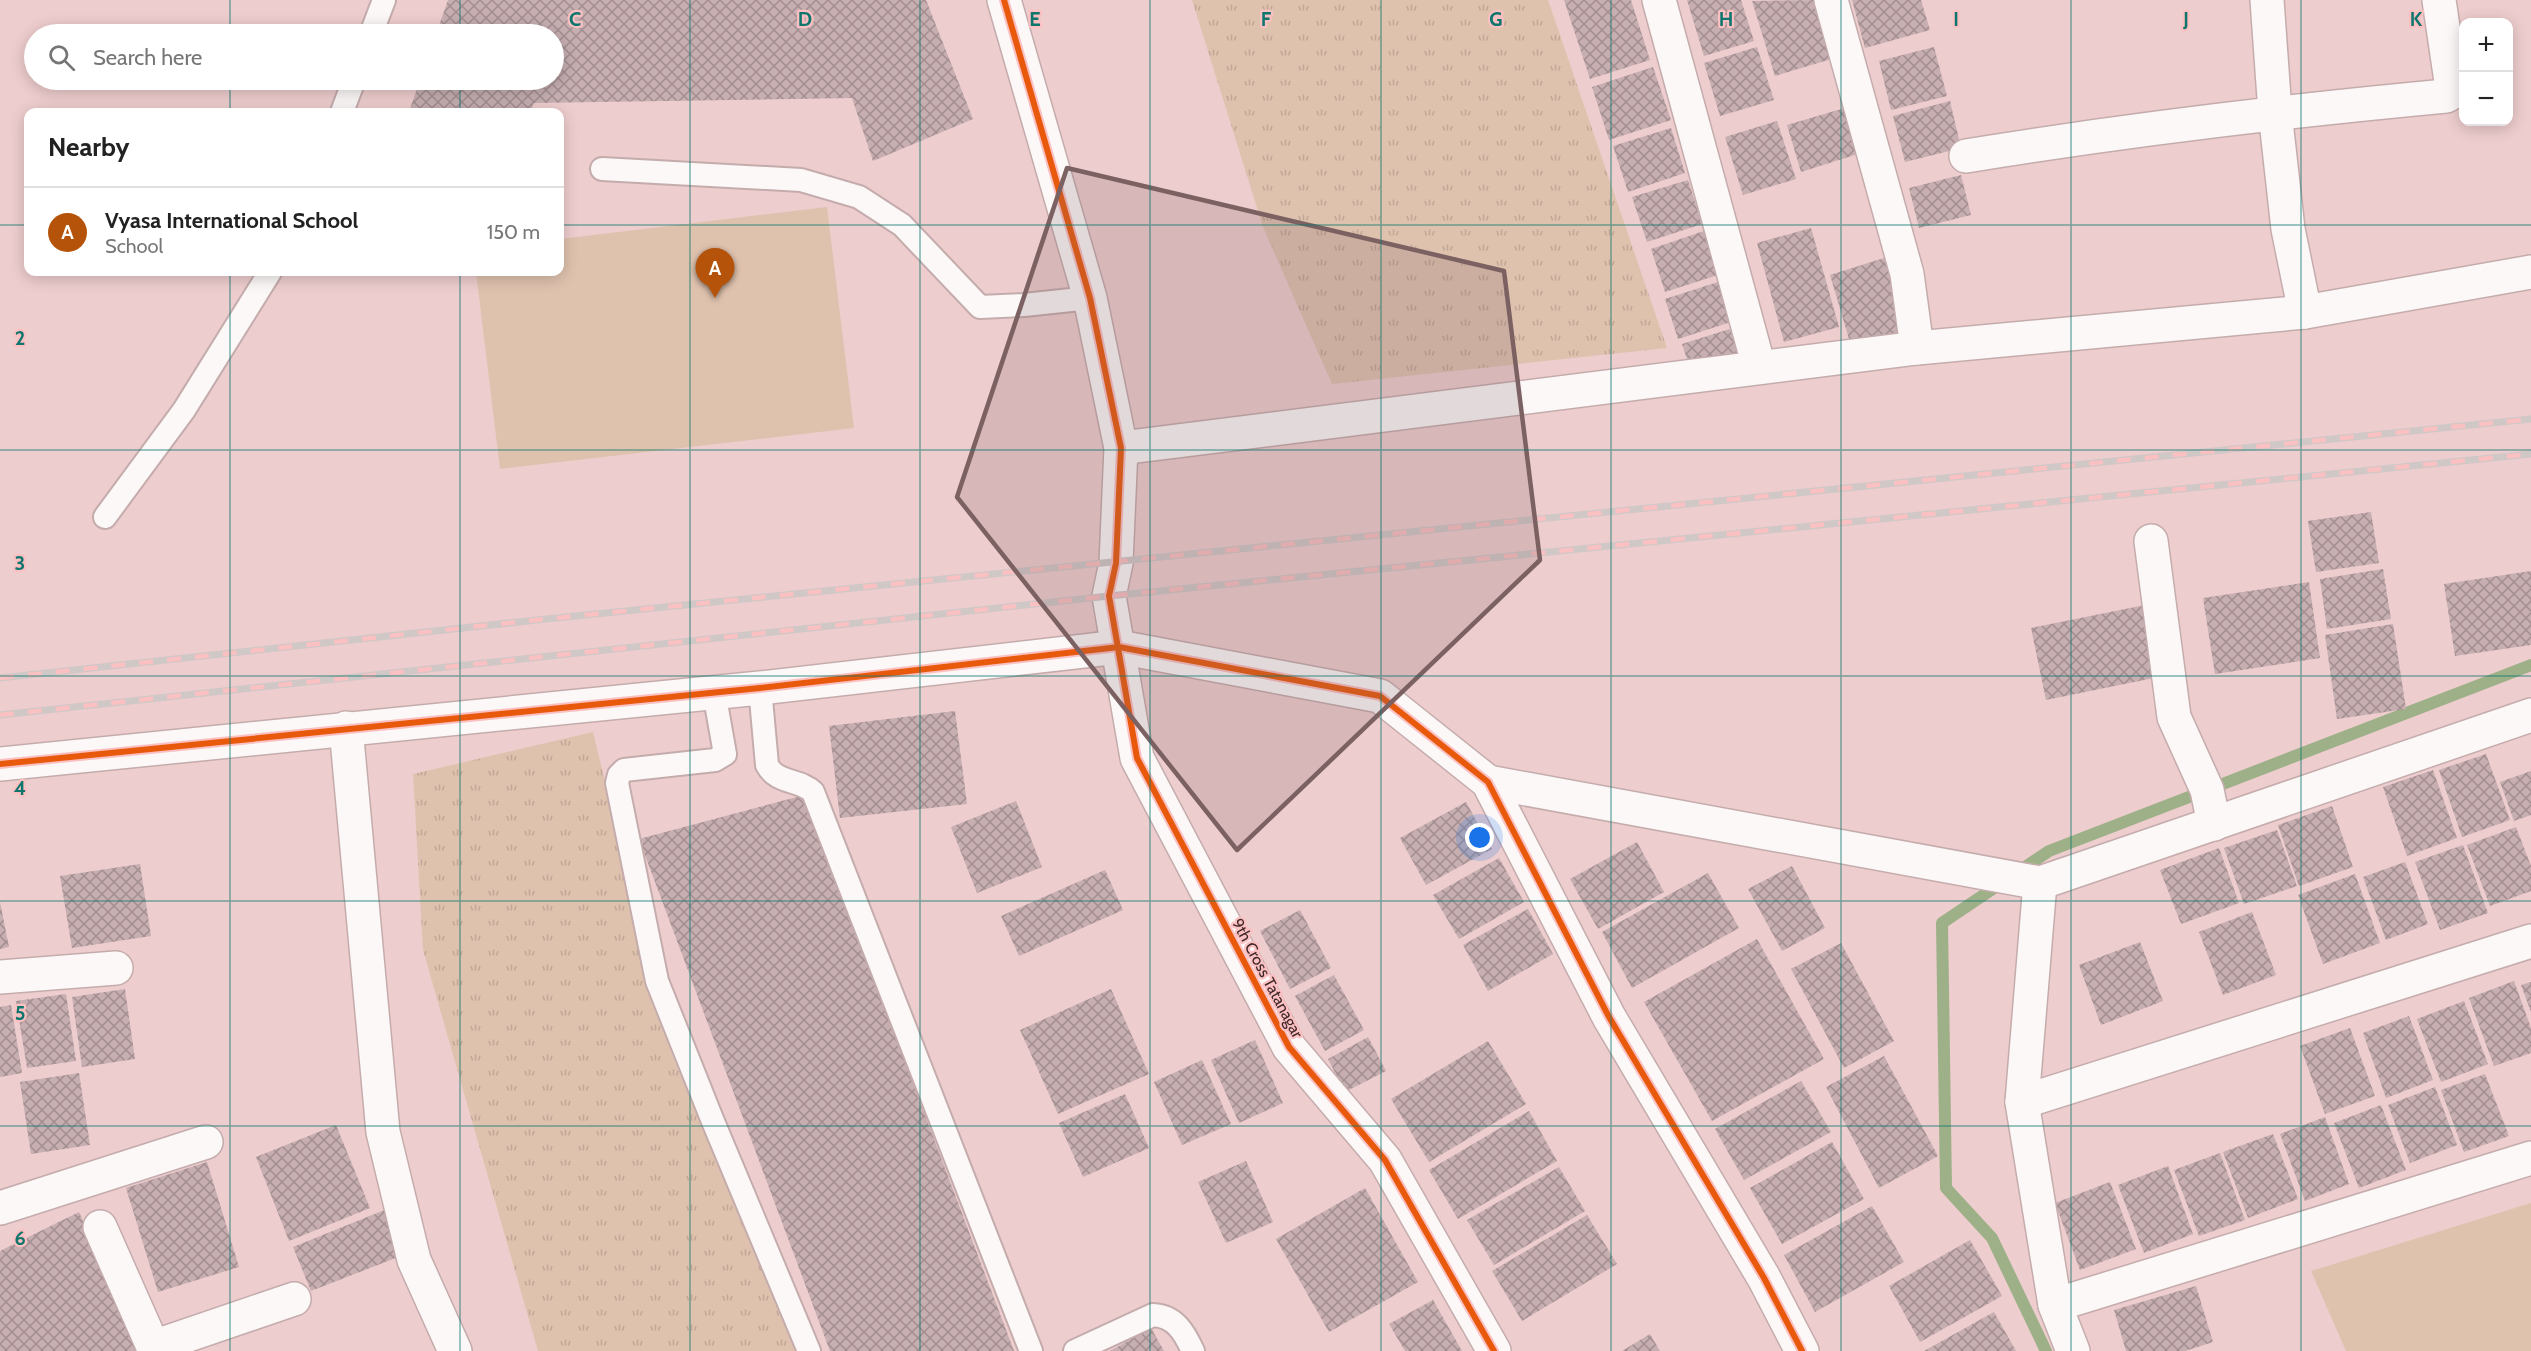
<!DOCTYPE html>
<meta charset="utf-8">
<style>
:root{--surface:#fff;--page:#f6f6f6;--text:#222;--muted:#767676;--line:#e0e0e0;--accent:#b45309}
body{margin:0;font-family:Cabin,sans-serif;background:var(--page);color:var(--text)}
.controls{position:absolute;right:18px;top:18px;display:grid;overflow:hidden;border-radius:12px;box-shadow:0 3px 15px #0003}
.controls button{width:54px;height:54px;display:grid;place-items:center;padding:0;border:0;border-bottom:2px solid var(--line);background:var(--surface);color:var(--text);font:30px sans-serif}
.you{position:absolute;left:1480px;top:838px;width:21px;height:21px;margin:-15px;border:4px solid #fff;border-radius:50%;background:#1a73e8;box-shadow:0 0 0 9px #1a73e833}
.badge{display:grid;place-items:center;width:39px;height:39px;border-radius:50%;background:var(--accent);color:#fff;font-size:20px;font-weight:700}
.pin{position:absolute;translate:-50% -50px;filter:drop-shadow(0 2px 3px #0008)}
.pin::after{content:'';position:absolute;top:32px;width:21px;height:18px;background:inherit;clip-path:polygon(0 0,100% 0,50% 100%)}
.list{margin:0;padding:0;list-style:none}
h2{display:flex;justify-content:space-between;align-items:center;height:78px;margin:0;padding:0 24px;font-size:26px}
h2 small{font-size:20px;font-weight:400;color:var(--muted)}
.list li{display:grid;grid-template-columns:39px 1fr auto;gap:18px;align-items:center;box-sizing:border-box;height:90px;padding:0 24px;border-top:2px solid var(--line)}
.list b{display:block;font-size:22px;white-space:nowrap}
.list p{margin:0;font-size:20px;white-space:nowrap;color:var(--muted)}
.list em{font-size:20px;font-style:normal;color:var(--muted)}
.icon{flex:none;width:33px;height:33px;fill:none;stroke:currentColor;stroke-width:2;stroke-linecap:round;stroke-linejoin:round}
.map{position:relative;flex:none;width:2531px;height:1351px;overflow:hidden}
.search{position:absolute;background:var(--surface);box-shadow:0 3px 15px #0003;left:24px;top:24px;width:540px;height:66px;display:flex;align-items:center;gap:15px;box-sizing:border-box;padding:0 21px;border-radius:33px;color:var(--muted);font-size:22px}
.panel{position:absolute;background:var(--surface);box-shadow:0 3px 15px #0003;left:24px;top:108px;width:540px;height:168px;border-radius:12px}
.map>svg:first-child{display:block}
.grass{fill:url(#grass-tufts)}
.green{fill:#dfc2ae}
.lines{fill:none;stroke-linecap:round;stroke-linejoin:round}
.stream{stroke:#9db088;stroke-width:12}
.building{fill:url(#building-cross-hatch)}
.service-casing{stroke:#c5acac;stroke-width:26}
.minor-casing{stroke:#c5acac;stroke-width:36}
.tertiary-casing{stroke:#c5acac;stroke-width:36}
.service{stroke:#fcf8f8;stroke-width:22}
.minor{stroke:#fcf8f8;stroke-width:33}
.tertiary{stroke:#fcf8f8;stroke-width:33}
.rail-casing{stroke:#d0c7c7;stroke-width:7}
.rail{stroke:#fbc0c1;stroke-width:4.5;stroke-dasharray:14;stroke-linecap:butt}
.cycleway-casing{stroke:#fbc0c1;stroke-width:10}
.cycleway{stroke:#e8590c;stroke-width:6}
.marked{fill:#7c6162;fill-opacity:0.2;stroke:#7c6162;stroke-width:4.5;stroke-linejoin:round}
.grid{fill:none;stroke:#0f766e;stroke-width:1.5;stroke-opacity:0.55}
.labels{text-anchor:middle;stroke-width:4.5;stroke-linejoin:round;paint-order:stroke}
.street-label{font-size:16px;fill:#3e2728;stroke:#fbc0c1}
.grid-label{font-size:20px;text-anchor:middle;font-weight:bold;fill:#0f766e;stroke:#fbc0c1;stroke-width:4.5;stroke-linejoin:round;paint-order:stroke}
</style>
<div class="map">
<svg width="2531" height="1351" viewBox="0 0 2531 1351">
<defs>
<pattern id="grass-tufts" width="24" height="20" patternUnits="userSpaceOnUse" patternTransform="scale(1.5)"><rect width="24" height="20" fill="#dfc2ae"/><path d="M3 7l-1-3M5 7V3M7 7l1-3M15 17l-1-3M17 17v-4M19 17l1-3" fill="none" stroke="#c0a796"/></pattern>
<pattern id="building-cross-hatch" width="8" height="8" patternUnits="userSpaceOnUse" patternTransform="scale(1.5)"><rect width="8" height="8" fill="#c6aeb1"/><path d="M0 0l8 8M0 8l8-8" fill="none" stroke="#a28e90"/></pattern>
</defs>
<rect width="100%" height="100%" fill="#eecdce"/>
<g class="grass">
<path d="M1192,0H1548L1667,348L1332,384L1263,227Z"/>
<path d="M593,732L672,1054L797,1351H538L423,950L413,774Z"/>
</g>
<g class="green">
<path d="M827,207L854,428L500,469L476,272H560V239Z"/>
<path d="M2531,1203V1351H2346L2311,1271Z"/>
</g>
<g class="lines">
<path class="stream" d="M2046,1351L1992,1238L1946,1188L1942,923L2049,851L2531,665"/>
</g>
<g class="building">
<path d="M448,0H926L973,119L873,161L852,98L534,103L530,112H409L420,80H554V34H436Z"/>
<path d="M1564,0H1631L1650,60L1590,79Z"/>
<path d="M1687,0H1741L1754,41L1704,56Z"/>
<path d="M1820,0L1838,57L1775,76L1752,1Z"/>
<path d="M1852,0H1921L1930,30L1865,48Z"/>
<path d="M1757,47L1774,100L1720,116L1704,63Z"/>
<path d="M1934,47L1947,96L1891,110L1879,61Z"/>
<path d="M1653,67L1671,120L1609,140L1592,87Z"/>
<path d="M1950,101L1961,148L1905,162L1893,116Z"/>
<path d="M1848,107L1861,153L1801,172L1787,125Z"/>
<path d="M1777,121L1796,179L1743,195L1725,137Z"/>
<path d="M1671,128L1685,173L1628,192L1613,146Z"/>
<path d="M1961,175L1971,215L1919,228L1909,188Z"/>
<path d="M1688,180L1702,224L1647,242L1632,197Z"/>
<path d="M1811,228L1839,327L1784,342L1757,243Z"/>
<path d="M1704,231L1718,275L1665,292L1651,249Z"/>
<path d="M1884,258L1906,332L1852,349L1830,275Z"/>
<path d="M1718,282L1731,322L1678,339L1665,299Z"/>
<path d="M1733,328L1741,355L1691,371L1682,344Z"/>
<path d="M2371,512L2379,563L2316,572L2308,521Z"/>
<path d="M2383,569L2391,619L2327,629L2320,579Z"/>
<path d="M2531,571V645L2455,656L2444,584Z"/>
<path d="M2309,582L2320,658L2215,674L2203,598Z"/>
<path d="M2145,605L2159,677L2046,700L2031,628Z"/>
<path d="M2393,624L2406,709L2337,719L2325,635Z"/>
<path d="M955,711L967,804L840,818L829,726Z"/>
<path d="M2486,754L2510,820L2462,837L2439,770Z"/>
<path d="M2433,770L2457,838L2407,856L2383,787Z"/>
<path d="M2531,771V815L2514,821L2500,782Z"/>
<path d="M804,795L1014,1351H830L639,839Z"/>
<path d="M1016,801L1042,867L977,893L951,827Z"/>
<path d="M1466,802L1492,849L1426,885L1400,838Z"/>
<path d="M2332,806L2353,867L2299,886L2278,825Z"/>
<path d="M2516,827L2531,866V891L2490,906L2467,845Z"/>
<path d="M2277,830L2297,886L2244,904L2224,848Z"/>
<path d="M1637,842L1664,892L1598,929L1570,879Z"/>
<path d="M2463,845L2488,913L2440,930L2415,862Z"/>
<path d="M2219,848L2239,903L2181,924L2160,870Z"/>
<path d="M1499,858L1524,902L1459,939L1433,895Z"/>
<path d="M2405,862L2428,924L2386,940L2363,877Z"/>
<path d="M140,864L151,936L72,948L60,876Z"/>
<path d="M1792,866L1825,928L1782,951L1748,889Z"/>
<path d="M1105,870L1123,910L1019,956L1001,916Z"/>
<path d="M1708,873L1739,928L1632,988L1602,932Z"/>
<path d="M2355,874L2380,943L2323,964L2298,895Z"/>
<path d="M0,902L9,947L0,949Z"/>
<path d="M1528,909L1553,954L1488,991L1463,945Z"/>
<path d="M1300,910L1331,968L1290,989L1260,931Z"/>
<path d="M2252,912L2276,975L2223,995L2199,932Z"/>
<path d="M1757,939L1824,1059L1712,1121L1644,1002Z"/>
<path d="M2140,942L2163,1001L2101,1025L2079,965Z"/>
<path d="M1841,943L1894,1041L1844,1068L1791,969Z"/>
<path d="M1334,975L1364,1030L1325,1051L1295,996Z"/>
<path d="M2514,981L2531,1028V1053L2494,1066L2469,998Z"/>
<path d="M2531,982V1012L2521,985Z"/>
<path d="M125,989L135,1059L82,1067L72,997Z"/>
<path d="M1111,989L1149,1074L1058,1114L1020,1030Z"/>
<path d="M66,994L76,1061L27,1068L16,1001Z"/>
<path d="M2464,1001L2488,1064L2441,1082L2417,1019Z"/>
<path d="M11,1005L22,1073L0,1077V1007Z"/>
<path d="M2409,1016L2433,1080L2386,1098L2363,1033Z"/>
<path d="M2350,1028L2375,1096L2325,1114L2300,1046Z"/>
<path d="M1368,1037L1386,1071L1345,1092L1328,1059Z"/>
<path d="M1255,1040L1283,1103L1239,1123L1211,1060Z"/>
<path d="M1488,1041L1526,1104L1429,1162L1391,1099Z"/>
<path d="M1884,1056L1938,1156L1879,1188L1826,1087Z"/>
<path d="M1202,1060L1231,1124L1182,1145L1154,1082Z"/>
<path d="M79,1073L90,1145L31,1154L20,1082Z"/>
<path d="M2485,1074L2509,1136L2464,1152L2441,1090Z"/>
<path d="M1801,1081L1831,1132L1744,1180L1715,1129Z"/>
<path d="M2435,1087L2457,1145L2410,1163L2388,1105Z"/>
<path d="M1125,1094L1149,1148L1083,1177L1059,1123Z"/>
<path d="M2381,1105L2406,1170L2359,1188L2334,1123Z"/>
<path d="M1529,1111L1557,1161L1458,1219L1429,1170Z"/>
<path d="M2325,1117L2349,1184L2305,1201L2280,1134Z"/>
<path d="M336,1125L370,1208L289,1241L256,1157Z"/>
<path d="M2273,1134L2298,1199L2248,1218L2223,1152Z"/>
<path d="M1832,1142L1864,1199L1782,1244L1750,1188Z"/>
<path d="M2220,1153L2245,1220L2199,1236L2174,1170Z"/>
<path d="M1246,1161L1273,1222L1226,1243L1198,1182Z"/>
<path d="M207,1162L239,1267L158,1292L126,1188Z"/>
<path d="M2168,1166L2193,1234L2144,1253L2118,1185Z"/>
<path d="M1559,1167L1585,1211L1494,1265L1467,1220Z"/>
<path d="M2110,1182L2136,1249L2080,1270L2055,1203Z"/>
<path d="M1365,1188L1418,1282L1329,1332L1276,1239Z"/>
<path d="M1872,1206L1904,1262L1815,1312L1784,1255Z"/>
<path d="M387,1209L406,1254L311,1291L293,1247Z"/>
<path d="M79,1212L143,1351H0V1251Z"/>
<path d="M1587,1215L1617,1264L1522,1321L1492,1271Z"/>
<path d="M1970,1240L2002,1296L1920,1342L1889,1286Z"/>
<path d="M2196,1286L2213,1342L2185,1351H2126L2114,1310Z"/>
<path d="M1433,1300L1462,1351H1405L1389,1324Z"/>
<path d="M1994,1312L2016,1351H1924Z"/>
<path d="M1151,1328L1164,1351H1110Z"/>
<path d="M1650,1334L1660,1351H1622Z"/>
</g>
<g class="lines">
<defs>
<g id="service">
<path d="M371,34L384,0"/>
<path d="M342,112L354,80"/>
<path d="M602,169L801,180L859,197L902,225L980,307L1024,305L1090,298"/>
<path d="M105,517L184,410L270,272"/>
<path d="M760,688L767,765C777,784 800,779 813,792L1031,1351"/>
<path d="M714,692L725,754L715,760L624,770L619,775L617,783L657,981L712,1119L809,1351"/>
<path d="M1075,1351L1153,1315C1175,1316 1184,1332 1193,1351"/>
</g>
<g id="minor">
<path d="M1659,0L1759,367"/>
<path d="M1831,0L1907,274L1917,348"/>
<path d="M2267,0L2275,112L2288,229L2305,312L2531,272"/>
<path d="M1966,156C2126,130 2285,111 2446,96L2451,93L2452,88L2439,0"/>
<path d="M1121,448L1917,348L2305,312"/>
<path d="M2151,541L2174,717L2207,790L2214,824"/>
<path d="M1119,647L1380,696L1488,782L1609,1017L1764,1278L1802,1351"/>
<path d="M346,728L383,1132L414,1260L455,1351"/>
<path d="M1488,782L2040,883L2531,715"/>
<path d="M2040,883L2022,1102L2055,1305L2073,1351"/>
<path d="M0,977L116,968"/>
<path d="M2022,1102L2531,941"/>
<path d="M0,1208L206,1142"/>
<path d="M100,1227L155,1351"/>
<path d="M2055,1305L2531,1158"/>
<path d="M153,1347L294,1299"/>
</g>
<g id="tertiary">
<path d="M1004,0L1090,298L1121,448L1116,563L1109,596L1137,758L1289,1047L1385,1160L1494,1351"/>
<path d="M0,764L760,688L1119,647"/>
</g>
</defs>
<use href="#service" class="service-casing"/>
<use href="#minor" class="minor-casing"/>
<use href="#tertiary" class="tertiary-casing"/>
<use href="#service" class="service"/>
<use href="#minor" class="minor"/>
<use href="#tertiary" class="tertiary"/>
<defs>
<g id="rail">
<path d="M0,678L546,619L2531,419"/>
<path d="M0,715L1109,596L2531,454"/>
</g>
</defs>
<use href="#rail" class="rail-casing"/>
<use href="#rail" class="rail"/>
<defs>
<g id="cycleway">
<path d="M1004,0L1090,298L1121,448L1116,563L1109,596L1137,758L1289,1047L1385,1160L1494,1351"/>
<path d="M0,764L760,688L1119,647L1380,696L1488,782L1609,1017L1764,1278L1802,1351"/>
</g>
</defs>
<use href="#cycleway" class="cycleway-casing"/>
<use href="#cycleway" class="cycleway"/>
</g>
<path class="marked" d="M1067,168L1504,271L1540,560L1237,850L957,497Z"/>
<path class="grid" d="M230,0V34M460,0V34M690,0V1351M920,0V1351M1150,0V1351M1381,0V1351M1611,0V1351M1841,0V1351M2071,0V1351M2301,0V1351M230,80V112M460,80V112M0,225H28M560,225H2531M230,272V1351M460,272V1351M0,450H2531M0,676H2531M0,901H2531M0,1126H2531"/>
<g class="labels">
<g class="street-label">
<text transform="translate(1268 978) rotate(62)" y="6">9th Cross Tatanagar</text>
</g>
</g>
<g class="grid-label">
<text x="575" y="26">C</text>
<text x="805" y="26">D</text>
<text x="1035" y="26">E</text>
<text x="1266" y="26">F</text>
<text x="1496" y="26">G</text>
<text x="1726" y="26">H</text>
<text x="1956" y="26">I</text>
<text x="2186" y="26">J</text>
<text x="2416" y="26">K</text>
<text x="20" y="345">2</text>
<text x="20" y="570">3</text>
<text x="20" y="795">4</text>
<text x="20" y="1020">5</text>
<text x="20" y="1245">6</text>
</g>
</svg>
<div class="controls">
<button>+</button>
<button>−</button>
</div>
<div class="you"></div>
<div class="pin badge" style="left:715px;top:298px">A</div>
<div class="search"><svg class="icon" aria-label="search" viewBox="0 0 24 24"><circle cx="10" cy="10" r="6"/><path d="M15 15l6 6"/></svg>Search here</div>
<section class="panel">
<h2>Nearby<small></small></h2>
<ul class="list">
<li><span class="badge">A</span><div><b>Vyasa International School</b><p>School</p></div><em>150 m</em></li>
</ul>
</section>
</div>
